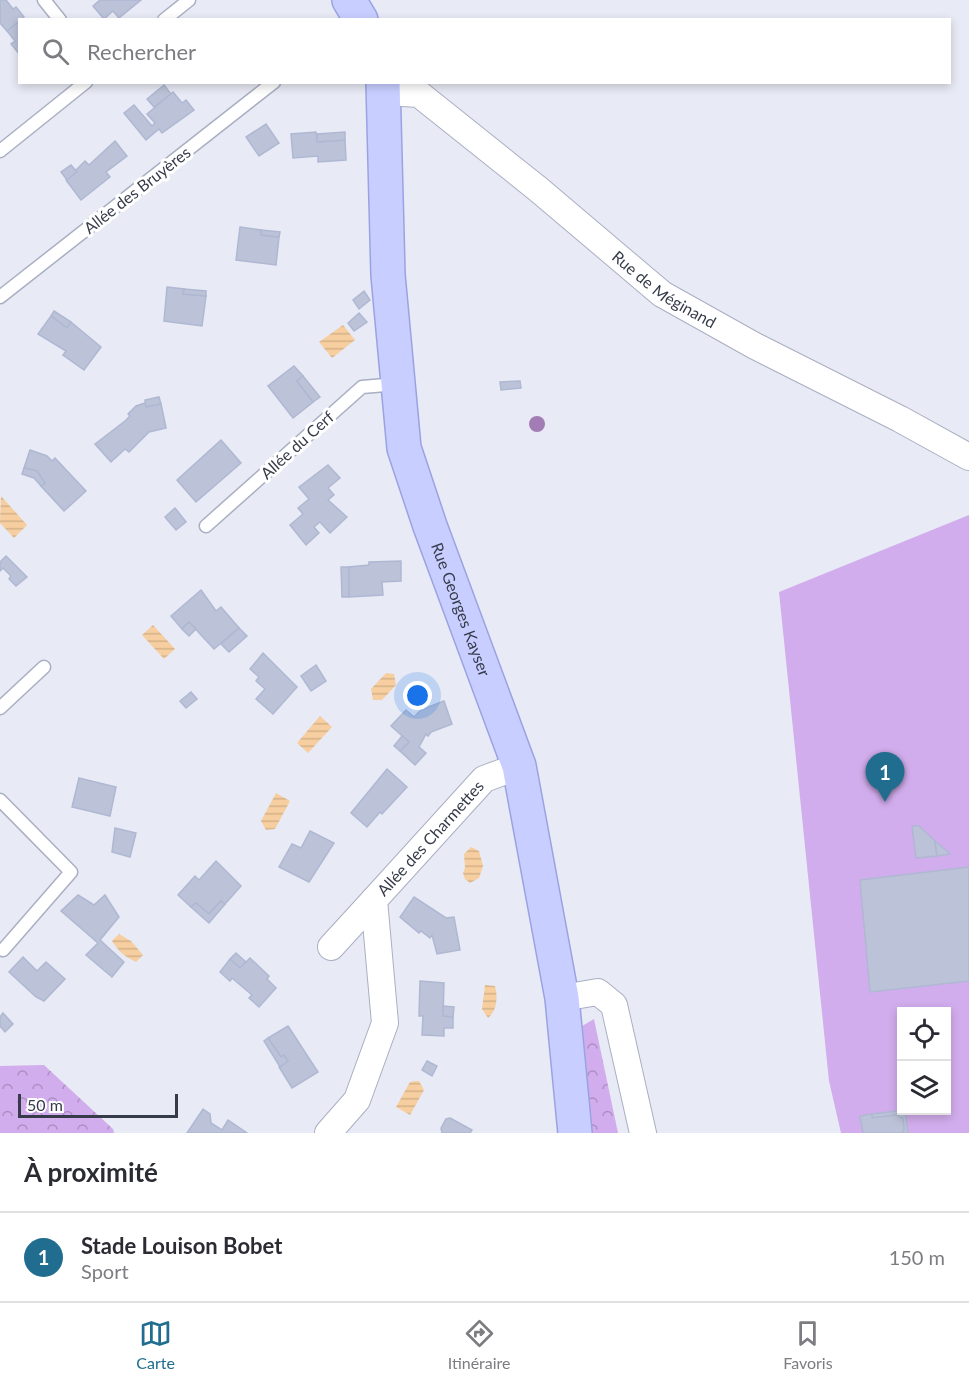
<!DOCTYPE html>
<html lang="fr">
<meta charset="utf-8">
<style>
:root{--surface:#fff;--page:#f2f2f3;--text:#2b2b33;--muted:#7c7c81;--line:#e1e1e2;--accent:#216d8f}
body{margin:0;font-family:Lato,sans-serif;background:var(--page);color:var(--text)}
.controls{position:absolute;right:18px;bottom:18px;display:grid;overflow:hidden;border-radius:0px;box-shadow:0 3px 9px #0003}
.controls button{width:54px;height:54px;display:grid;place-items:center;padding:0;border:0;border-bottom:2px solid var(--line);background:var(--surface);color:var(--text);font:30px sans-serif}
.scale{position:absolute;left:18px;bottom:15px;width:160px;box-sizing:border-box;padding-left:6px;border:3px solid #363b49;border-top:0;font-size:16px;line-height:21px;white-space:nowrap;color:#363b49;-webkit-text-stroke:4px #fff;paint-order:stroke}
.you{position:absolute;left:418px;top:696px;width:21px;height:21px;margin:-15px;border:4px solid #fff;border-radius:50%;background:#1a73e8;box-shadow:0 0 0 9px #1a73e833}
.badge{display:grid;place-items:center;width:39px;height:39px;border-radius:50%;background:var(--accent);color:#fff;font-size:20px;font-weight:700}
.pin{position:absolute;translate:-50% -50px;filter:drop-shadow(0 2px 3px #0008)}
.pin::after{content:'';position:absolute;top:32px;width:21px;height:18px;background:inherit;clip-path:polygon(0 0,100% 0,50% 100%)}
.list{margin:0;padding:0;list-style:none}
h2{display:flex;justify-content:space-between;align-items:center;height:78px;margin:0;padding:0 24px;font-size:26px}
h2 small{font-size:20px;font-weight:400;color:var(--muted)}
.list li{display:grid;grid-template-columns:39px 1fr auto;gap:18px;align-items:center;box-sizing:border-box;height:90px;padding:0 24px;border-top:2px solid var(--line)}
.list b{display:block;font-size:22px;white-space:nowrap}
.list p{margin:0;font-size:20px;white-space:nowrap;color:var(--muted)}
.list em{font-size:20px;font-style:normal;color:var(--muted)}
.icon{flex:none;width:33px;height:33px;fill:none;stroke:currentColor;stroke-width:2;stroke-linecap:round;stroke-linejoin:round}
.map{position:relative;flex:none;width:969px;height:1133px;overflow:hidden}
.search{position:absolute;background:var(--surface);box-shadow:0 3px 9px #0003;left:18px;right:18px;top:18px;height:66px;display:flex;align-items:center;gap:15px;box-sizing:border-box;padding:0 21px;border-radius:0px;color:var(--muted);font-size:22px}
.sheet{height:168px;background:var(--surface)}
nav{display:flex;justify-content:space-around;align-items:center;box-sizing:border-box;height:84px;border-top:2px solid var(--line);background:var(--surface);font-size:16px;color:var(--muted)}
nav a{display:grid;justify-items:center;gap:3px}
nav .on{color:var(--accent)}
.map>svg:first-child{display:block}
.forest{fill:url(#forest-crowns)}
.pitch{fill:#d2aded;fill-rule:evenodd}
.water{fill:url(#water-rules)}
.building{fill:#bcc3d8;stroke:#afb8d3;stroke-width:1.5}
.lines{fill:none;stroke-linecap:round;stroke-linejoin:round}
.lane-casing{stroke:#a9afc2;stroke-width:15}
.street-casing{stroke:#a9afc2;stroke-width:28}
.secondary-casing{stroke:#9aa3e2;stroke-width:36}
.lane{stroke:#fff;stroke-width:12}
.street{stroke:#fff;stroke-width:26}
.secondary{stroke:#c8ceff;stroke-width:33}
.tree{fill:#a27db5}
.labels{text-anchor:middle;stroke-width:6;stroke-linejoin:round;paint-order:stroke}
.street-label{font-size:16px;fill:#363b49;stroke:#fff}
</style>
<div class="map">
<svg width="969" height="1133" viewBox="0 0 969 1133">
<defs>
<pattern id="forest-crowns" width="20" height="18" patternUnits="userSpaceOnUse" patternTransform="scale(1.5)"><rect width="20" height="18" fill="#d2aded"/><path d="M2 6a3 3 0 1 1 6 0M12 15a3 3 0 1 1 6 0" fill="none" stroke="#ab8ec2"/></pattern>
<pattern id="water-rules" width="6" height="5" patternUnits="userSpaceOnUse" patternTransform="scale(1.5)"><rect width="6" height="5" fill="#f7ce9f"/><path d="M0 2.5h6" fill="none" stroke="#d4b28a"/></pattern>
</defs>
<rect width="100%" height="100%" fill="#e8eaf5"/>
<g class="forest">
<path d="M594,1019L618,1133H576L567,1035Z"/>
<path d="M44,1065L113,1129L114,1133H0V1066Z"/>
</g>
<path class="pitch" d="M969,515V1133H841L829,1081L779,592ZM902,1012H946V1110H902Z"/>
<g class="water">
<path d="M343,325L355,340L332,358L319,342Z"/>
<path d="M1,496L27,525L14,538L0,523Z"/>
<path d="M153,625L175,649L164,659L142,635Z"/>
<path d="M386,673L394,674L396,685L382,700H373L371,689Z"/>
<path d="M320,716L332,727L308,753L297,743Z"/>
<path d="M276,793L290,801L275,829L266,830L261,821Z"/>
<path d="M471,847L479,851L483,866L479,878L470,883L465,879L463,873L465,868L464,854Z"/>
<path d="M119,934L131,941L143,955L136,962C125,957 118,951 112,941Z"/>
<path d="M485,985L495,986C498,997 497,1011 488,1018L482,1009Z"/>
<path d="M416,1081H419L424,1090L410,1115L396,1107L410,1082Z"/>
</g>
<g class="building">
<path d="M0,0H6L13,9L16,7L24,17L7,31L0,23Z"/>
<path d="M100,0H141L119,18L113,11L104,19L93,6Z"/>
<path d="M20,21V55L11,44L15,41L7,31Z"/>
<path d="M164,85L171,94L154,107L147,99Z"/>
<path d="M173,92L182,103L186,100L194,110L162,133L159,129L146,140L124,113L134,105L152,126L155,123L147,114Z"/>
<path d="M266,124L279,143L259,156L246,137Z"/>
<path d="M316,132L317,142L345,140L346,160L318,162V156L293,158L291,134Z"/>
<path d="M345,132V140L317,142V134Z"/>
<path d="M115,141L127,156L106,172L110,177L81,200L66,180L85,161L89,165Z"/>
<path d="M71,165L77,172L67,180L61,172Z"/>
<path d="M240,227L261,230V235L279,237L276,265L236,260Z"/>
<path d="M261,230L280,232L279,237L261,235Z"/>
<path d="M167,287L184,289L183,294L206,296L202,326L164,321Z"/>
<path d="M184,289L206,291V296L183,294Z"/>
<path d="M364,291L370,300L359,309L353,300Z"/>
<path d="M54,311L71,322L67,328L51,316Z"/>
<path d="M359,313L367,322L354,331L348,323Z"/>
<path d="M51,316L67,328L71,322L101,347L84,370L63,355L66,351L38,334Z"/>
<path d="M294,366L303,376L297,381L313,402L293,418L268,386Z"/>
<path d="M303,376L320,397L313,402L297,381Z"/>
<path d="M520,381L521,388L501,390L500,382Z"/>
<path d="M159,397L161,404L146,407L145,400Z"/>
<path d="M145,403L146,407L161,404L166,428L149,432L129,452L125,449L111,462L95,444L125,421L130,416L128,414L136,406Z"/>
<path d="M221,440L241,463L196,502L177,480Z"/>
<path d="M30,450L47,456L52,461L55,458L86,491L64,511L41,486L45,483L37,471L24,468Z"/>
<path d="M328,465L340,478L328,488L334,495L328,500L347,517L330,533L320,522L314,527L319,533L306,545L290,525L303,514L298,508L309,499L299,487Z"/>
<path d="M24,468L37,471L45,483L41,486L34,478L22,474Z"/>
<path d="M175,508L186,522L176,530L165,517Z"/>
<path d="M6,556L27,577L16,586L9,579L11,576L3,568L0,571V562Z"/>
<path d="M401,561V581L382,582L383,595L349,597V567L369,565V562Z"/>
<path d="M341,567H349V597H342Z"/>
<path d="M201,590L216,611L221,607L239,628L214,649L189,622L182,629L171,616Z"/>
<path d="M189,622L196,629L189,636L182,629Z"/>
<path d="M239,628L247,636L229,652L221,644Z"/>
<path d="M263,653L297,687L273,714L256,699L265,689L256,681L259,677L250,669Z"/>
<path d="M316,665L326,681L311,691L301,676Z"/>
<path d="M191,692L197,699L186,708L180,701Z"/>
<path d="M444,701L452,724L431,732L428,736L426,734L419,747L426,753L415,765L400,751L409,742L391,726L406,710L414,717L421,710Z"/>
<path d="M402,736L409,742L400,751L394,746Z"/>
<path d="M387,769L407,787L382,814L380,812L367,827L351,813Z"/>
<path d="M79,778L116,787L110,816L72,807Z"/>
<path d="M912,826H919L935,841L937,856L916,858Z"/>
<path d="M115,828L136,833L130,857L112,852Z"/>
<path d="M310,831L334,843L309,882L279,867L292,844L301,848Z"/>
<path d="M935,841L950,854L937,856Z"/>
<path d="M216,861L241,886L225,904L221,901L209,914L196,903L191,907L178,895L195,876L199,880Z"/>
<path d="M969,867V981L870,992L860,880Z"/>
<path d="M78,895L94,905L105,895L119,917L100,940L124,962L112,977L86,955L98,943L61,911Z"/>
<path d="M414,897L446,918L454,917L460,950L437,954L432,935L430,938L421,931L419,933L400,917Z"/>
<path d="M221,901L225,904L209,923L191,907L196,903L209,914Z"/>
<path d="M236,953L246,962L240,968L230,959Z"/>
<path d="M23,957L37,971L46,962L65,979L44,1001L36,997L9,972Z"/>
<path d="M250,958L269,976L267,979L276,988L259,1007L249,998L252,995L232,978L230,981L220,972L230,959L240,968Z"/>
<path d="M420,981L444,983L443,1016L453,1017V1028H444V1036L422,1035L423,1016H419Z"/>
<path d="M443,1006L454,1007L453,1017L443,1016Z"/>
<path d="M3,1013L13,1024L5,1032L0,1026V1017Z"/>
<path d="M288,1026L318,1072L292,1088L279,1067L288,1061L284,1055L281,1057L268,1038Z"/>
<path d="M268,1038L281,1057L284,1055L288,1061L280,1067L264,1041Z"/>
<path d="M427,1061L437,1066L432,1076L422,1070Z"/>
<path d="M203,1109L210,1114L211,1123L222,1130L228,1120L247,1133H187Z"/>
<path d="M905,1110L908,1133H902L904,1130L903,1119L897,1115L872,1118V1114Z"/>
<path d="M872,1114V1118L897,1115L903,1119L904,1130L902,1133H863L860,1116Z"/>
<path d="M450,1118L472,1130L470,1133H442L441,1128L446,1119Z"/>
</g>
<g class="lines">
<defs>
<g id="lane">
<path d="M44,0L60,20"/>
<path d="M164,20L189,0"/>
<path d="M0,151L86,82"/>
<path d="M0,297L274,82"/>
<path d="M206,526L362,387L397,384"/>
<path d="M0,708L44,667"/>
<path d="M0,800L71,872L3,950"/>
</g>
<g id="street">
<path id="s1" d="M385,92L419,94L538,189L662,294L755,346L900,419L969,457"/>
<path d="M331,947L374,900"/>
<path d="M562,998L598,992L614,1005L643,1133"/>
<path id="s2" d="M328,1133L357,1100L385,1023L374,900L484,779L519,766"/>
</g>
<g id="secondary">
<path d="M349,0L361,20"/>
<path id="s3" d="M383,82L388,275L404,448L430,526L519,766L562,998L575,1133"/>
</g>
</defs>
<use href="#lane" class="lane-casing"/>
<use href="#street" class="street-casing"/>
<use href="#secondary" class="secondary-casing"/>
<use href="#lane" class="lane"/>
<use href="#street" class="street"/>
<use href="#secondary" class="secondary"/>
</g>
<circle class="tree" cx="537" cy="424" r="8"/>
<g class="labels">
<g class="street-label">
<text transform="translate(137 190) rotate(-38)" y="6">Allée des Bruyères</text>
<text dy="6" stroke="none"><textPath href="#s1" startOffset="348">Rue de Méginand</textPath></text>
<text transform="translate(297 445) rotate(-42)" y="6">Allée du Cerf</text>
<text dy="6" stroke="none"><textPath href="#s3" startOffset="538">Rue Georges Kayser</textPath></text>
<text dy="6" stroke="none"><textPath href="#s2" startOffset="333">Allée des Charmettes</textPath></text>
</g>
</g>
</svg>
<div class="controls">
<button><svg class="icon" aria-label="locate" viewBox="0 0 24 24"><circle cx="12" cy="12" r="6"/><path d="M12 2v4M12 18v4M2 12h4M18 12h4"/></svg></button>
<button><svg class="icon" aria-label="layers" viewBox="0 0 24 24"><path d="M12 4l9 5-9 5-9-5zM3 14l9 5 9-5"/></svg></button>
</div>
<div class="scale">50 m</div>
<div class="you"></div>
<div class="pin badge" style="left:885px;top:802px">1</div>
<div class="search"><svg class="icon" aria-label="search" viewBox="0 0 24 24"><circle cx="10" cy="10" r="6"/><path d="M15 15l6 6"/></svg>Rechercher</div>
</div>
<section class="sheet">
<h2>À proximité<small></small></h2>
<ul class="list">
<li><span class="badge">1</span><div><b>Stade Louison Bobet</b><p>Sport</p></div><em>150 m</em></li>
</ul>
</section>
<nav>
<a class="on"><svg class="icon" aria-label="map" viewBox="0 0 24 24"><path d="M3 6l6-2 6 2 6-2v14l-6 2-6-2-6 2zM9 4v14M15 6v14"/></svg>Carte</a>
<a><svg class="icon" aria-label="directions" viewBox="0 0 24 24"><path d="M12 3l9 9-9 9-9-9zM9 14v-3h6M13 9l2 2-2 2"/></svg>Itinéraire</a>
<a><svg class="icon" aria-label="saved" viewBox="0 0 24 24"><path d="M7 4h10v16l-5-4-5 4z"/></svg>Favoris</a>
</nav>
